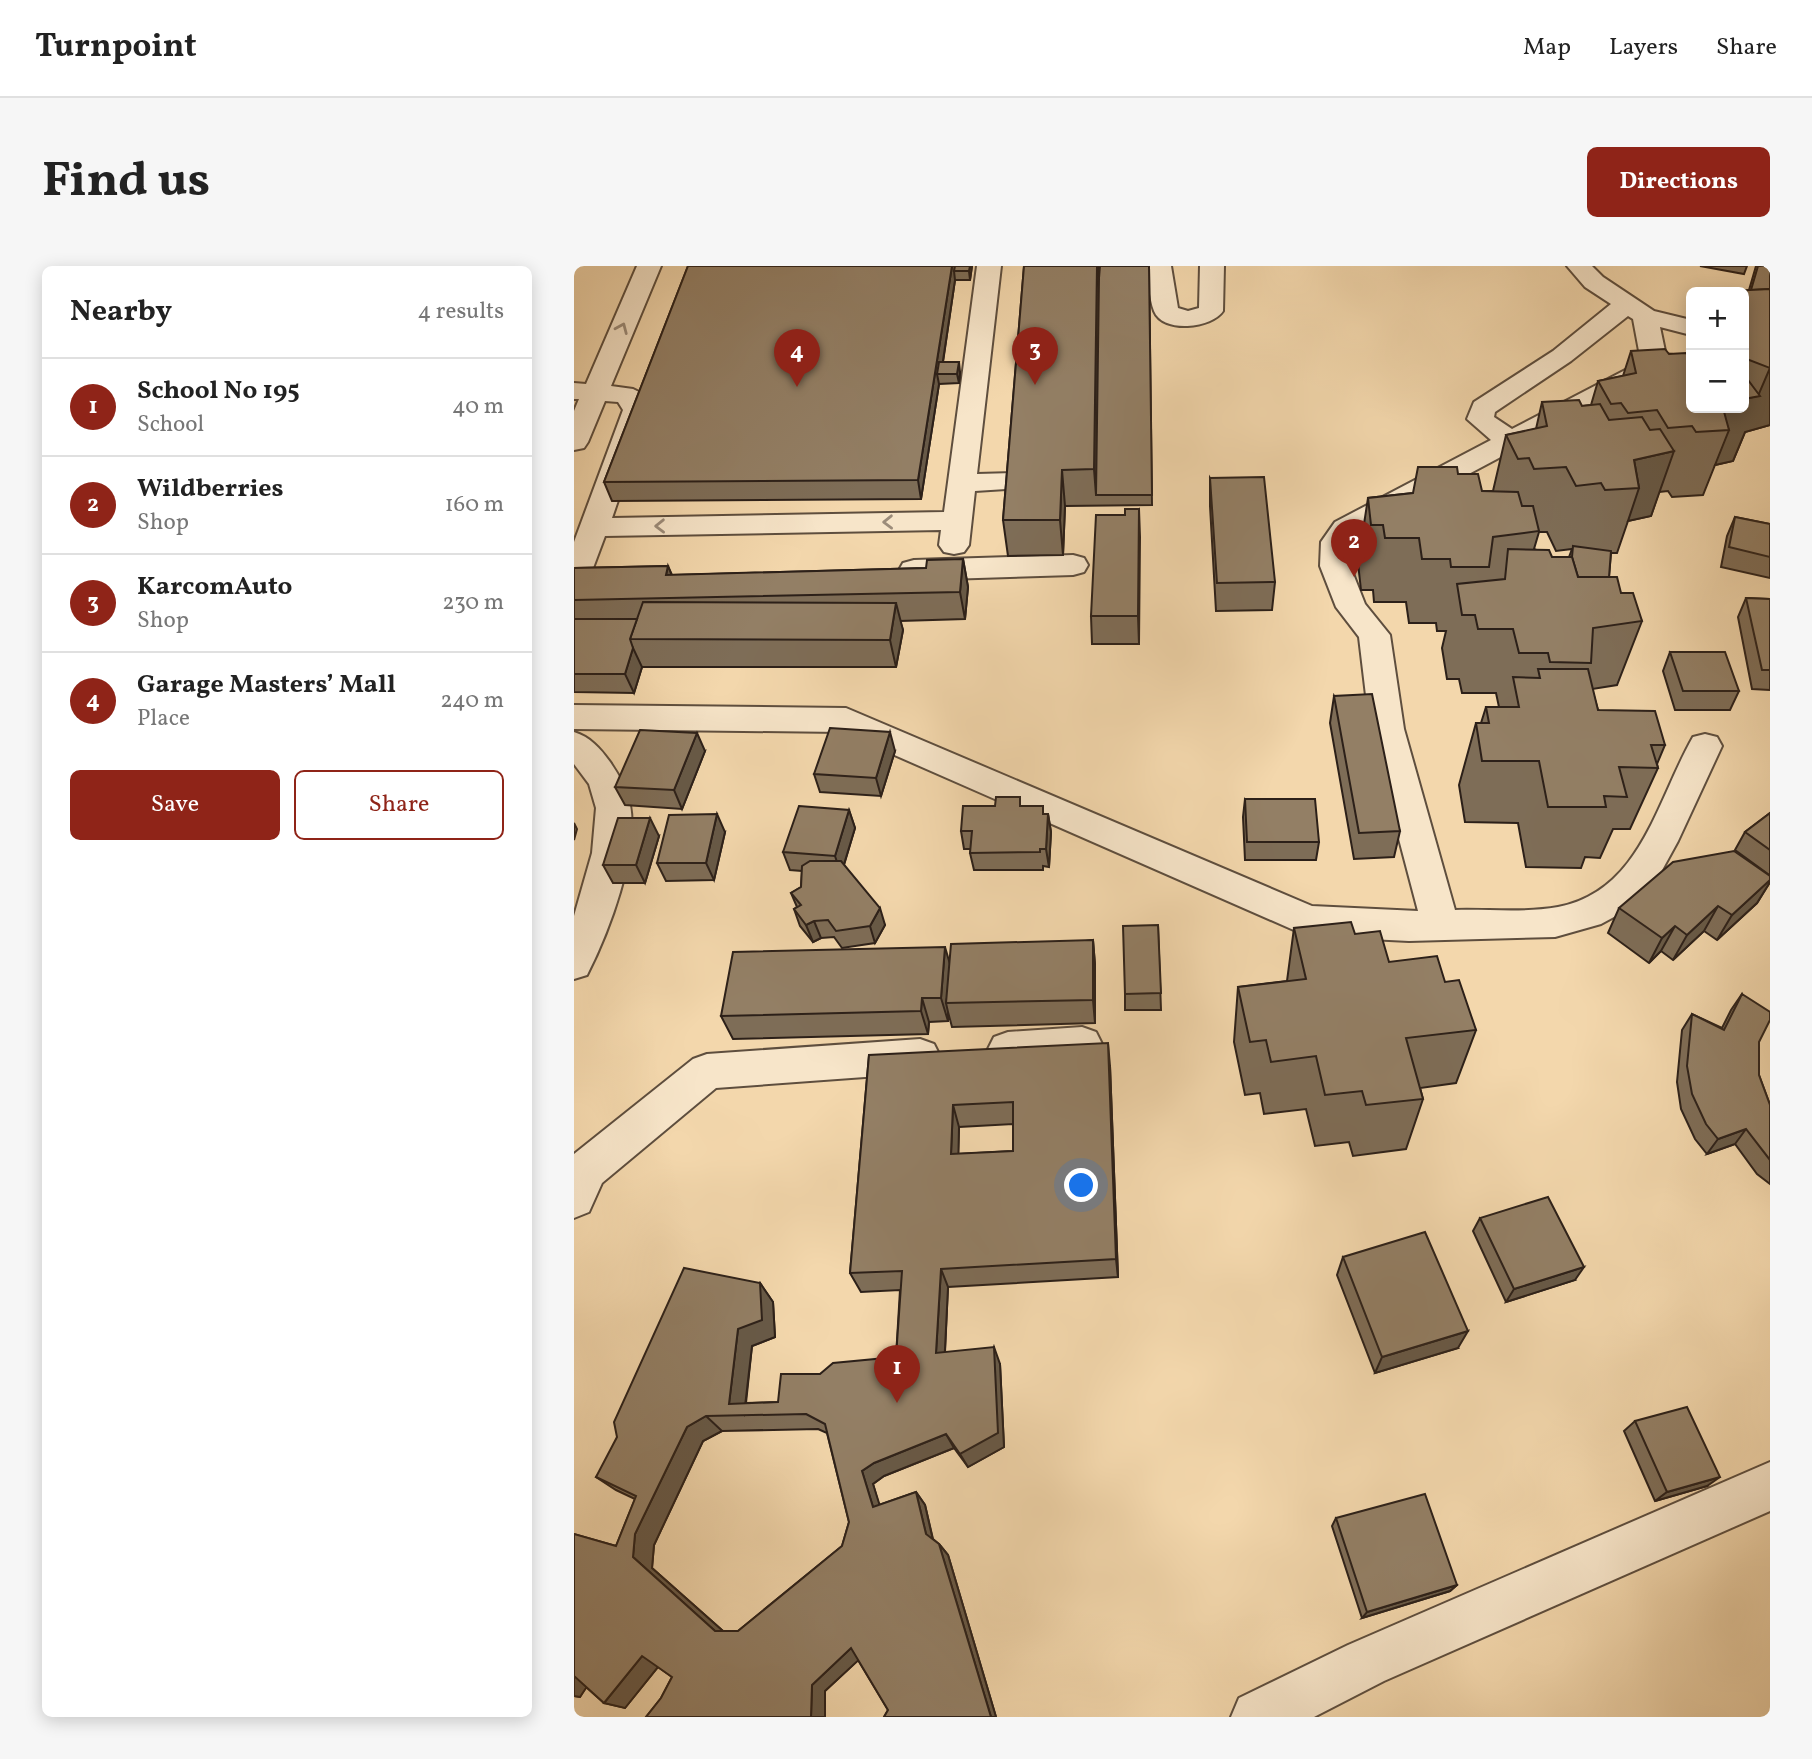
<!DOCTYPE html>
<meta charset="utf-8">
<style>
:root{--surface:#fff;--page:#f6f6f6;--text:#222;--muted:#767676;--line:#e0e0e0;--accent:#8f2418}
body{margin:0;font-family:Vollkorn,serif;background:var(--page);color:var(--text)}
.controls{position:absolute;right:21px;top:21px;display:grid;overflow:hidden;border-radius:10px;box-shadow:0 4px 18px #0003}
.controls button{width:63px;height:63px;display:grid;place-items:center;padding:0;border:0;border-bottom:2px solid var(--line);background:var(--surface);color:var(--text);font:35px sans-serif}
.you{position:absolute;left:508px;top:920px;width:24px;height:24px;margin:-18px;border:5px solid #fff;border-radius:50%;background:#1a73e8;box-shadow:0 0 0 10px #1a73e833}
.badge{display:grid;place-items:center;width:46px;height:46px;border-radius:50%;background:var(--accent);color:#fff;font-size:23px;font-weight:700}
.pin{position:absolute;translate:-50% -58px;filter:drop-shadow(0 2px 4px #0008)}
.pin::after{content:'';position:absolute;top:37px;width:24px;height:21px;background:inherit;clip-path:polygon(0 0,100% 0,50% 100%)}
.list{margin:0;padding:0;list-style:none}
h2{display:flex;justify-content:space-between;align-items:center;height:91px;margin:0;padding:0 28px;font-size:30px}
h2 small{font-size:23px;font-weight:400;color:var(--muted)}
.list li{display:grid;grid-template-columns:46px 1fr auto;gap:21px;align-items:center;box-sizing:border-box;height:98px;padding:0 28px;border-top:2px solid var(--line)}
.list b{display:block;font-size:26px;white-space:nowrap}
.list p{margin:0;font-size:23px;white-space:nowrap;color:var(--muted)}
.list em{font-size:23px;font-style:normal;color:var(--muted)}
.actions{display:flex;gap:14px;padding:21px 28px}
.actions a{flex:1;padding:16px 0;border:2px solid var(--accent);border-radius:10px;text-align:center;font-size:24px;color:var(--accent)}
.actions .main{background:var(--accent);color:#fff}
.map{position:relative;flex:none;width:1196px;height:1451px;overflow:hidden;border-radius:10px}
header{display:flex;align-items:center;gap:42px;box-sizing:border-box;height:98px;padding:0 35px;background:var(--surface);border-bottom:2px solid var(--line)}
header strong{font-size:33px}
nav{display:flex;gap:38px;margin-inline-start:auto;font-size:24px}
.intro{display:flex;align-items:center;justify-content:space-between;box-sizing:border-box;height:168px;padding:0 42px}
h1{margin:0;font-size:49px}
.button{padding:18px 32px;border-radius:10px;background:var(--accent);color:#fff;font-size:24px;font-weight:700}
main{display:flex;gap:42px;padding:0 42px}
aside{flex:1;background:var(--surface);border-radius:10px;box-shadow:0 4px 18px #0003}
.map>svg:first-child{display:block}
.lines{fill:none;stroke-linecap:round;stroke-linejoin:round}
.minor-casing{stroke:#5e4e3e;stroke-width:4}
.minor{fill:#f7e5c9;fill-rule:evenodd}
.wall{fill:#7e6d57;stroke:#2c2019;stroke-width:2;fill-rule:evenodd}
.shaded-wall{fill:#675947;stroke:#2c2019;stroke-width:2}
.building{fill:#937f65;stroke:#2c2019;stroke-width:2;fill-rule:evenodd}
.oneway{stroke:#9c8c7a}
</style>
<header>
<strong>Turnpoint</strong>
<nav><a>Map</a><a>Layers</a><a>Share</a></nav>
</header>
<div class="intro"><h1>Find us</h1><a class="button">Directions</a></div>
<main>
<aside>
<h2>Nearby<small>4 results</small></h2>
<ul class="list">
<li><span class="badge">1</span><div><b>School No 195</b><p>School</p></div><em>40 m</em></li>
<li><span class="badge">2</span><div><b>Wildberries</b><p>Shop</p></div><em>160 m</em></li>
<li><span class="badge">3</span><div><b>KarcomAuto</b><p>Shop</p></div><em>230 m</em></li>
<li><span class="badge">4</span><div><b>Garage Masters’ Mall</b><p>Place</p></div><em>240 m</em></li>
</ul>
<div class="actions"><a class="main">Save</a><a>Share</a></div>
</aside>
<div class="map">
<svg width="1196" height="1451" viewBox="0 0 1196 1451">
<rect width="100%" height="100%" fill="#f3d7ac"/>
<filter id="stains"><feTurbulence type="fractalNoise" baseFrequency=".00286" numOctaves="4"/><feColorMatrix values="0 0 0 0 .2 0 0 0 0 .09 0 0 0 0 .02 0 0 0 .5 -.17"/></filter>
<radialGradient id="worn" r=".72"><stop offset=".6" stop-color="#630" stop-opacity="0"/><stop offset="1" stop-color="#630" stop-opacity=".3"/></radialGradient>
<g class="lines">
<defs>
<g id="minor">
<path d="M63,0H87L37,120L59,123L69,128L75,144L38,252L370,246L403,0H427L403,208L440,207L450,210L454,216L450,222L401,225L395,279L390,286L380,288L370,286L365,279L367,264L31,270L13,318L0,320V276L49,144L44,136L31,135L14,176L10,182L0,184V145L5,133H0V117L12,118Z"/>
<path d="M573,0H597L604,42L614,45L625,42L626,0H650L649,45C638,62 589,68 580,45C575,32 575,14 573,0Z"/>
<path d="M993,0H1018L1029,11L1080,45L1117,54V69L1086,61L1091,85L1077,111L782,268L777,276L776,300L791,338L816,369L830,463L881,644C914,643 951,647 984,641C1067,625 1082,536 1119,471L1131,468L1143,471L1148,480L1104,575L1081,617L1062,639L1027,658L981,671L835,675L735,670L722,665L268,466L0,463V439L272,442L738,640L844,645L796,463L785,371L762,341L746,300L747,276L761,256L917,174L893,153L900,136L979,85L1037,38L1011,21ZM1054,50L1059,53L1065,85L1057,101L938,163L920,151L921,146L997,95Z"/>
<path d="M499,289L510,292L514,299L510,306L499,309L340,314L329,311L325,304L329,297L340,294Z"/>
<path d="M0,466C16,471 26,482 36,496C45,509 53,524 56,539C65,587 35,666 13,709L0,713V650L18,587L22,542L15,518L0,498Z"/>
<path d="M508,761L522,766L528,778L522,790C497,799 445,804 420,795L414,783L420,771L434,766Z"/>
<path d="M346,773L360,778L366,790L360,802L346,807L142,822L28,917L15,946L0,952V888L119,793L133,788Z"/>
<path d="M1196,1196V1245L810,1415L740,1451H657L665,1432L774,1379Z"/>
</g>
</defs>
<use href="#minor" class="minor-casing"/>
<use href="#minor" class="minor"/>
</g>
<g class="wall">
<path d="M114,0H398L396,14H381L369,96L386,106L385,117L365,118L347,233L38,235L30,216Z"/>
<path d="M450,0H524L525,12L575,0L578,239L491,240L489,289L434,290L429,254Z"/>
<path d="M1126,0H1173L1170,8Z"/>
<path d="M1182,0H1196V159L1171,166L1159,195L1141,199L1129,229L1098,231L1094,225L1085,226L1077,250L1054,255L1043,287H1037L1035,311L1068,355L1043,419L1018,423L1024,444L1091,479L1083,498L1084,502L1056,563H1039L1026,592L1011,591L1007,602L952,601L944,557L891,556L885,519L902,457H907L912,441H925L922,427H888L885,413H873L868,382L872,365H863L862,357H835L832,336H800L799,324H787L784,297L794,232L839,227L884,208L908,225H919L932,169L962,163L968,136L1008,140L1017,139L1024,115L1049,110L1057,85L1114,89L1117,79V142H1170V26L1175,24ZM965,266H973L982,285L998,283L995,291H978L960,283Z"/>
<path d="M636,212L701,316L698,344L642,345L636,240Z"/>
<path d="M565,243V378H518L517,350L551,249Z"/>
<path d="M1161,251L1196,258V312L1147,301L1153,270Z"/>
<path d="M389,293L394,321L391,353L326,355L329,364L322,401H68L60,427L0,426V302L94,300L98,309L352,302Z"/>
<path d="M1172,332L1196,333V424L1178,423L1164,351Z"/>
<path d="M1096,386L1165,425L1156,444H1101L1089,405Z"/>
<path d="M760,430L826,565L820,591L780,593L756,457Z"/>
<path d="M131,485L108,543L51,539L41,521Z"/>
<path d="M321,485L307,530L246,526L240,508Z"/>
<path d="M671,533L745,576L742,594H671L669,551Z"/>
<path d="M448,540L470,548H474L477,566L475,601L469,600V604H400L396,587L397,583H390L387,565Z"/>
<path d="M275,544L281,562L270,599L311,659L301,677L268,682L260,671L247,672L239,676L226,660L220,643L223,641L217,627L227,621L228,605L216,604L209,586Z"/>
<path d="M1196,547V616L1183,637L1143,674L1130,665L1099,694L1087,685L1075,697L1034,667L1045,642L1194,608L1161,584L1171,566Z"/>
<path d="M151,566L140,614L92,615L83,597Z"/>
<path d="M85,570L71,617H39L29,599Z"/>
<path d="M584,659L587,744H551V728Z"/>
<path d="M720,662L781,668L815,696L871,716L902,764L882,817L846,822L849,833L832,883L779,890L775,876L741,880L732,843L690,848L686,827L671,829L660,776L664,721L713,715Z"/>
<path d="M519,674L521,699V757L378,761L374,746V755L355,756L354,768L159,773L147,750L375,696Z"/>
<path d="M1168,728L1185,776V809L1196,839V918L1183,908L1161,878L1133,888L1121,873L1107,843L1103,816L1108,764L1118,748L1148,762L1157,744Z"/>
<path d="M295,789L536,800L544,1011L374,1021L371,1086L426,1098L430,1181L394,1201L380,1182L310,1210L299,1218L305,1239L342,1226L351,1239L359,1273L365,1278L374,1289L422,1451H310L314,1444L284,1394L251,1425V1451H72L87,1432L98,1411L84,1401L51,1442L30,1437L12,1421L6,1431L0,1430V1268L42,1280L61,1233L42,1224L22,1211L186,1017L199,1036L201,1071L178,1080L172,1137L204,1136L246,1108L322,1091L326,1024L287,1026L276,1007ZM439,858V885L384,888L385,861ZM244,1163L253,1167L275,1256L268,1280L164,1365H149L78,1302L80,1279L129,1175L148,1165Z"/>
<path d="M906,952L1001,1014L932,1036L899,965Z"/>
<path d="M769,991L884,1082L801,1107L763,1009Z"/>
<path d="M1061,1155L1133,1220L1081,1235L1050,1165Z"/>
<path d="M762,1252L883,1319L876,1325L788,1352L758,1260Z"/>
</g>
<g class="shaded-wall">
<path d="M378,0H384L380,5L381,14L367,108H363L365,118L347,233L344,214Z"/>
<path d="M396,0H398L396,14L395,5Z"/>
<path d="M523,0L525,22L522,229L520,203Z"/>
<path d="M385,96L386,106L385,117L383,108Z"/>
<path d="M1196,102V159L1171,166L1159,195L1141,199L1155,164L1146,142H1170V133L1184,130Z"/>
<path d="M1100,185L1077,250L1054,255L1065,222L1060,194Z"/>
<path d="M488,204L491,240L489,289L486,254Z"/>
<path d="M565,243L566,271L565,378L564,350Z"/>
<path d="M389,293L394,321L391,353L386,326Z"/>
<path d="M94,300L105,328L92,309Z"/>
<path d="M322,337L329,364L322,401L316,374Z"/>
<path d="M59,382L68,401L60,427L51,408Z"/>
<path d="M316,466L321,485L307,530L302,512Z"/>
<path d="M123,467L131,485L108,543L100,524Z"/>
<path d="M275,544L281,562L267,608L261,590Z"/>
<path d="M143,548L151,566L140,614L132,597Z"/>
<path d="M474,548L477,566L475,601L472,583Z"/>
<path d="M76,552L85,570L71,617L62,599Z"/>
<path d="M0,557L3,563L0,574Z"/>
<path d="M1196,614V616L1183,637L1143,674L1158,649Z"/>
<path d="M1144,640L1130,665L1099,694L1113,669Z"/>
<path d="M306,642L311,659L301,677L296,660Z"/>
<path d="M240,655L247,672L239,676L232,659Z"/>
<path d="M1101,660L1087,685L1075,697L1088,672Z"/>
<path d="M519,674L521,699V757L519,734Z"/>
<path d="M371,681L378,705L372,737L374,746V755L367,732Z"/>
<path d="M348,732L355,756L354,768L347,745Z"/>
<path d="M534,777L536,800L544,1011L542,993Z"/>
<path d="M379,839L385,861L384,909L377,888Z"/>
<path d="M1172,863L1161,878L1133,888L1144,873Z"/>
<path d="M1010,1001L1001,1014L932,1036L940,1023Z"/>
<path d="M367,1003L374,1021L370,1103L362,1087Z"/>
<path d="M186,1017L199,1036L201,1071L178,1080L170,1149L155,1138L164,1063Z"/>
<path d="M894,1065L884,1082L801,1107L808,1091Z"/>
<path d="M420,1081L426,1098L430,1181L394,1201L386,1188Z"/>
<path d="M132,1150L148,1165L129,1175L80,1279L78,1302L158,1373L141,1365L59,1291L61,1268L113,1161Z"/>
<path d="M372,1168L380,1182L310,1210L299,1218L310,1253L299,1241L288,1205L300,1197Z"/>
<path d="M1146,1211L1133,1220L1081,1235L1093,1226Z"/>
<path d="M342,1226L351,1239L360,1279L352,1268Z"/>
<path d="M365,1278L374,1289L422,1451H417Z"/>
<path d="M883,1319L876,1325L788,1352L793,1346Z"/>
<path d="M277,1382L289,1390L251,1425V1451H237L238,1419Z"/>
<path d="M68,1390L87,1397L51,1442L30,1437Z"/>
<path d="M0,1408L18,1413L6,1431L0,1430Z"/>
</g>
<g class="building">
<path d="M114,0H378L344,214L30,216Z"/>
<path d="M381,0H396L395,5H380Z"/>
<path d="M450,0H523L520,203L488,204L486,254H429Z"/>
<path d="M526,0H575L578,229H522L525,12Z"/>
<path d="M1184,0H1196V23L1177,24Z"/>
<path d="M1196,23V102L1170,92V26H1136Z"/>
<path d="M1091,83L1095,88L1112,87L1117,94V142H1149L1155,164L1122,166L1118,160L1094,162L1083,144L1054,147L1047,137L1037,138L1024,115L1062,107L1057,85Z"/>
<path d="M365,96H385L383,108H363Z"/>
<path d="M1170,110H1171L1186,130L1170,133Z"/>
<path d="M1005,134L1008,140L1026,138L1035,154L1068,151L1076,164L1086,163L1100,185L1060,194L1065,222L1031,224L1027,217L1002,220L992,201L960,203L955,192L944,193L932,169L973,160L968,136Z"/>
<path d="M844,201H883L884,208H904L908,225L944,226L948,240H959L965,265L919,271L915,301H877L876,293H848L845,272H811L809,259H797L794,232L839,227Z"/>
<path d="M690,211L701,316L643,317L636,212Z"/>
<path d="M551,243H565L564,350H517L522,249H551Z"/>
<path d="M1161,251L1196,258V291L1155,281Z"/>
<path d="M999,280L1037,285L1035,311H1004L998,291Z"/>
<path d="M934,283L975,284L978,291H998L1004,311H1043L1047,327H1059L1068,355L1019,362L1017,397L976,396L974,387H945L939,363H904L901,349H888L883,318L931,313Z"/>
<path d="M389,293L386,326L0,334V302L94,300L92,309L352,302L353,294Z"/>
<path d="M1172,332L1196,333V404H1188Z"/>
<path d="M69,336L322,337L316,374L56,373Z"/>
<path d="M0,353H63L56,373L59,382L51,408H0Z"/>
<path d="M1096,386H1151L1165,425H1109Z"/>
<path d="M964,403H1014L1024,444L1081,445L1091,479H1077L1084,502L1045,501L1053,531L1030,530L1032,541H974L965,495H908L902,457H915L912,441H945L939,411L966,412Z"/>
<path d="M798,428L826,565L785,567L760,430Z"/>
<path d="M256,462L316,466L302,512L240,508Z"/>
<path d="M66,464L123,467L100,524L41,521Z"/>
<path d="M422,531H446V540H469V548H474L472,583H466V586L396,587L398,565H387L389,540H421Z"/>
<path d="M671,533H741L745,576H673Z"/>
<path d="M225,540L275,544L261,590L209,586Z"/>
<path d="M1196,547V584L1171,566Z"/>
<path d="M143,548L132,597H83L95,549Z"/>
<path d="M44,552H76L62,599H29Z"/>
<path d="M1160,585L1196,610V614L1158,649L1144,640L1113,669L1101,660L1088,672L1045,642L1099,596Z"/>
<path d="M236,595H267L306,642L296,660L262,665L254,654L240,655L232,659L220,643L227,639L217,627L227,621L228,600Z"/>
<path d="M777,656L781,668L806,665L815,696L863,690L871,716L885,714L902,764L832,772L849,833L792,839L788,825L751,829L742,790L697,796L692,774L676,776L664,721L732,713L720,662Z"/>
<path d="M584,659L587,727L551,728L549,660Z"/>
<path d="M519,674V734L372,737L377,678Z"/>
<path d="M371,681L367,732H348L347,745L147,750L159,686Z"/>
<path d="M1168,728L1196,746V754L1185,776V809L1196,839V894L1172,863L1144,873L1132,858L1118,828L1113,800L1118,748L1150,764Z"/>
<path d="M534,777L542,993L367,1003L362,1087L420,1081L424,1167L386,1188L372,1168L300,1197L288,1205L299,1241L342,1226L352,1268L365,1278L417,1451H310L314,1444L277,1382L238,1419L237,1451H72L87,1432L98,1411L68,1390L30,1437L0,1410V1268L42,1280L62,1230L22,1211L43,1171L40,1156L110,1002L186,1017L188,1054L164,1063L155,1138L204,1136L207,1108H246L259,1097L322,1091L328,1005L276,1007L295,789ZM439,836V885L377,888L379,839ZM232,1148L251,1158L275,1256L268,1280L164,1365H141L59,1291L61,1268L113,1161L132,1150Z"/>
<path d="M974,931L1010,1001L940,1023L906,952Z"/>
<path d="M851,966L894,1065L808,1091L769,991Z"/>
<path d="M1113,1141L1146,1211L1093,1226L1061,1155Z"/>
<path d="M851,1228L883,1319L793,1346L762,1252Z"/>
</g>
<defs><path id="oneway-chevron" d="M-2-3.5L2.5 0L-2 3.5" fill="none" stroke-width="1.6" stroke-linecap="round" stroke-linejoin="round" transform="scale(1.75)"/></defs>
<g class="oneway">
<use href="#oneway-chevron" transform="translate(48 62) rotate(-67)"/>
<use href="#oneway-chevron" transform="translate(314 256) rotate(179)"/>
<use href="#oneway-chevron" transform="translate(86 260) rotate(179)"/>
</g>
<rect width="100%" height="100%" filter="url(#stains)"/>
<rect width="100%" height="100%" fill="url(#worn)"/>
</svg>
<div class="controls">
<button>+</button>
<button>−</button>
</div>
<div class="you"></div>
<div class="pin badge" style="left:323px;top:1137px">1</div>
<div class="pin badge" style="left:780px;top:311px">2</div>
<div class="pin badge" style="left:461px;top:119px">3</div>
<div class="pin badge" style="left:223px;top:121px">4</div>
</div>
</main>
